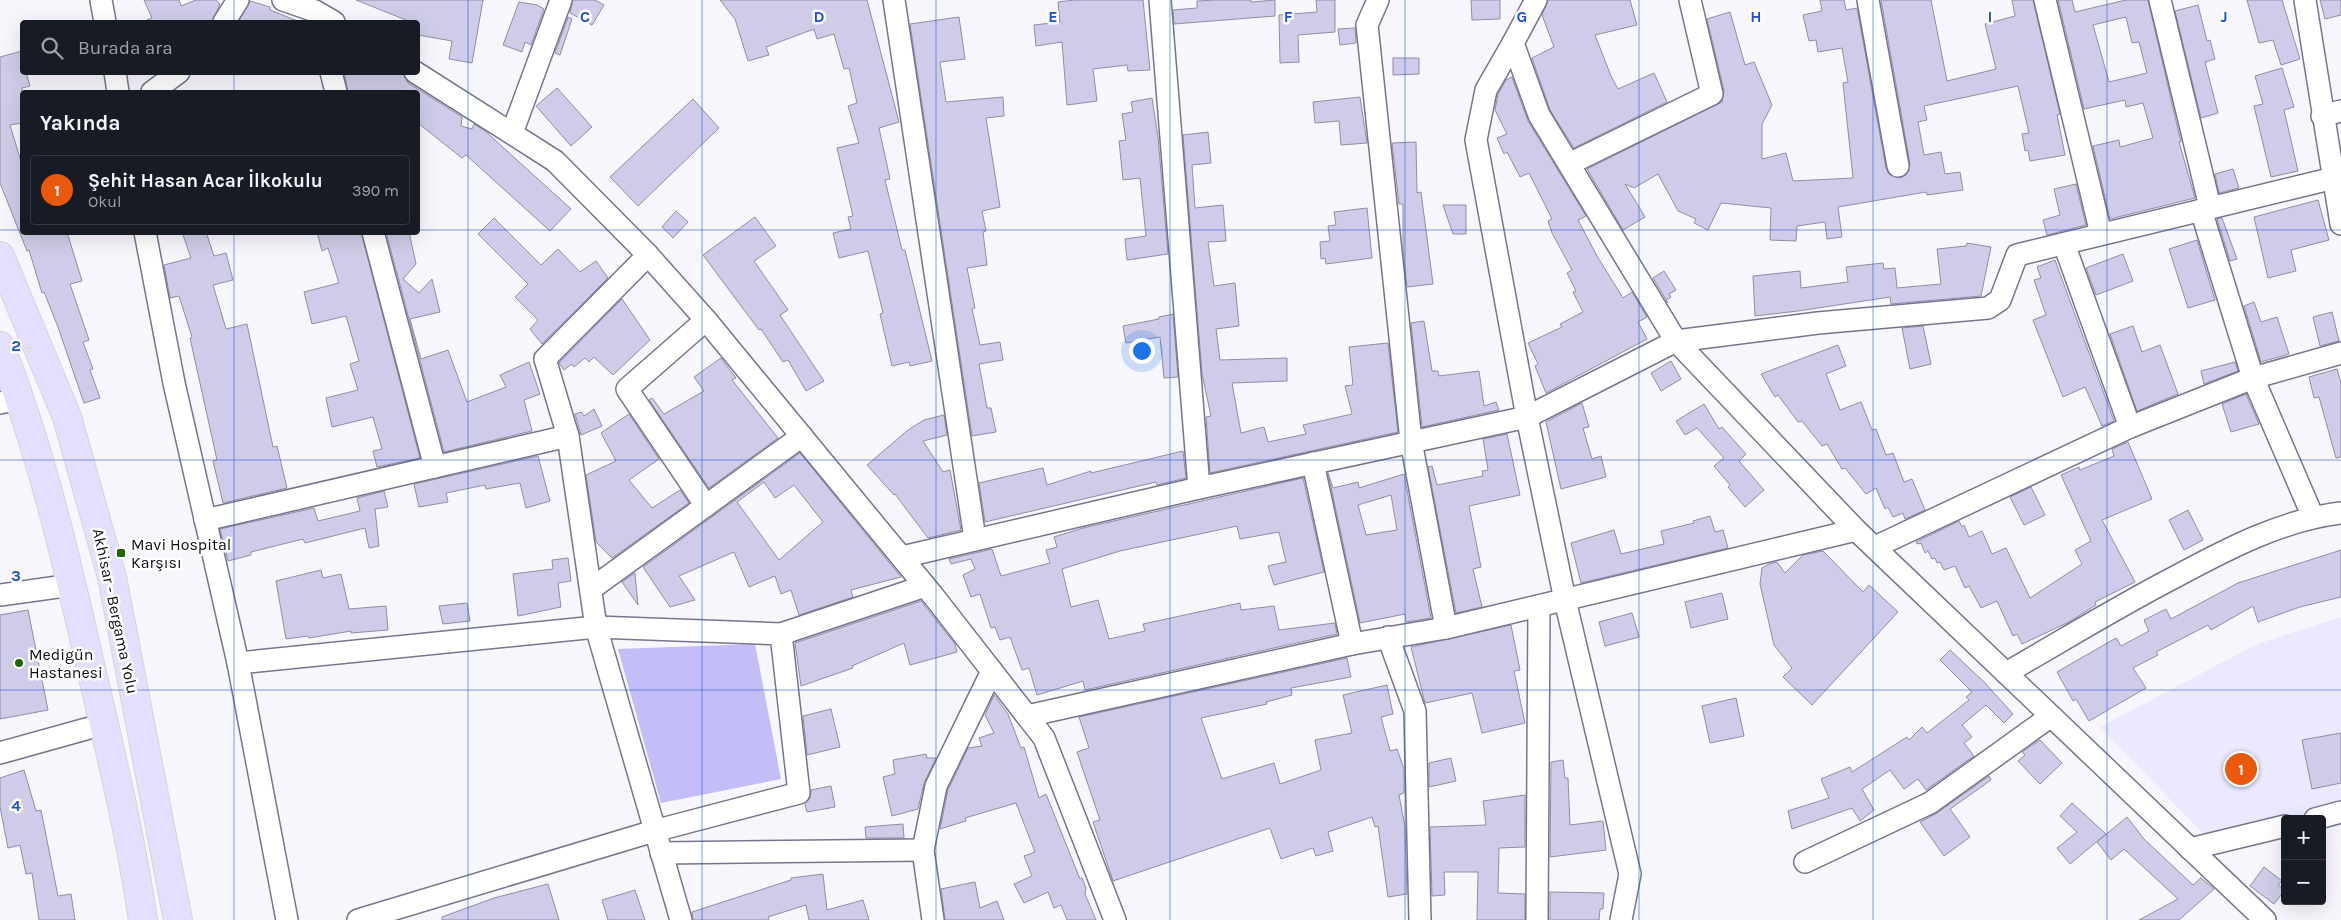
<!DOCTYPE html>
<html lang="tr">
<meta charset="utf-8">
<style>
:root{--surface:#171b24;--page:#242831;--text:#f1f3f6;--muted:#9ea1a6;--line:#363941;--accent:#ea580c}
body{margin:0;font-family:Karla,sans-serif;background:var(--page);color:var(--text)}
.controls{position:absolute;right:15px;bottom:15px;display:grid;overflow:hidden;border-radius:5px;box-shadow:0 5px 20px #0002}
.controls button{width:45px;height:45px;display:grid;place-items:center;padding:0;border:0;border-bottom:1px solid var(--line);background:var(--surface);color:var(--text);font:25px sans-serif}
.you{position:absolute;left:1141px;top:350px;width:18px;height:18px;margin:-12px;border:4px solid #fff;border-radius:50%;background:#1a73e8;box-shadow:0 0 0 8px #1a73e833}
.badge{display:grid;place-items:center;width:32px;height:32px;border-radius:50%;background:var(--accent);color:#fff;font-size:16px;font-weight:700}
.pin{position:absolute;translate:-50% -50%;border:2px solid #fff;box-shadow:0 1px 5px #0006}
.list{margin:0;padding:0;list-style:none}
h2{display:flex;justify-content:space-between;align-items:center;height:65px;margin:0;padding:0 20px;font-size:21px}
h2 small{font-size:16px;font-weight:400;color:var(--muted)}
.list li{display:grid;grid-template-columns:32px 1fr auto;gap:15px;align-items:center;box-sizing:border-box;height:70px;margin:0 10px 10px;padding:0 10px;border:1px solid var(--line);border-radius:5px}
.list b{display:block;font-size:19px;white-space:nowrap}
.list p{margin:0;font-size:16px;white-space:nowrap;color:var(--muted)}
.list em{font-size:16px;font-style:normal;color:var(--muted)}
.icon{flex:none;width:28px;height:28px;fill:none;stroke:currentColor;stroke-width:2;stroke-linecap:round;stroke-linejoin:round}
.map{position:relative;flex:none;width:2341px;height:920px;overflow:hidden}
.search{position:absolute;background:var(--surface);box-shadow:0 5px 20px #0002;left:20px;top:20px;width:400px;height:55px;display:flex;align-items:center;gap:12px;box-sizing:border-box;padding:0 18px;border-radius:5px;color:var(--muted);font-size:19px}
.panel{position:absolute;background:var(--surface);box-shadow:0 5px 20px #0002;left:20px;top:90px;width:400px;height:145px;border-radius:5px}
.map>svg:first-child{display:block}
.built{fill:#ebe9ff}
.green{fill:#c3bdf8}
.building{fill:#cecce8;stroke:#8f8da7;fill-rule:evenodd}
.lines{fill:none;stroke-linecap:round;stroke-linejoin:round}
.minor-casing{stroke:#77758e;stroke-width:24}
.major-casing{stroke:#d4d4d5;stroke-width:30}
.minor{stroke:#fff;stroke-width:21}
.major{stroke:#e2e0fd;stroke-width:28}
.grid{fill:none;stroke:#1d4ed8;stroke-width:1;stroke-opacity:0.55}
.poi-dot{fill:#206700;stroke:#fff;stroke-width:2}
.labels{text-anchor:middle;stroke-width:5;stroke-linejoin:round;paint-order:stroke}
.poi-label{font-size:16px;fill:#0f0e17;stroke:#fff;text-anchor:start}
.street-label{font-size:16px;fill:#0f0e17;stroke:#fff}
.grid-label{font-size:16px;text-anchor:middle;font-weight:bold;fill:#1d4ed8;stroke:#fff;stroke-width:5;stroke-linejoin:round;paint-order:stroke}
</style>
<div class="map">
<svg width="2341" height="920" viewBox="0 0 2341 920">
<rect width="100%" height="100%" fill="#f6f6fc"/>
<path class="built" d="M2341,617V811L2310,819H2285L2212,843L2100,727L2257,644Z"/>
<path class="green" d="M755,644L781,779L661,803L618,649Z"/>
<g class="building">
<path d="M144,0H179L181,6L196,0H216L220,4L212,22H142L152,18Z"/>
<path d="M356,0H483L472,63L449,59L452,41L418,35V22H411Z"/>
<path d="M573,0H595L604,5L592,25L570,13Z"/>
<path d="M720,0H867L899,122L879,128L890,179L885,180L902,250H905L932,361L910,366L909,362L892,366L880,314L883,313L868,251L839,258L833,233L851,229L848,217L853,216L837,148L859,143L848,106L857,103L849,68L844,69L834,34L817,39L814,29L766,47L769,55L748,61L735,19Z"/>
<path d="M1074,0H1143L1150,70L1128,71L1127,65L1093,69L1097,101L1067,105L1062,42L1036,46L1034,25L1060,22L1058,2Z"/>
<path d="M1215,0H1251V2L1275,0V16L1174,24L1173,10L1197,8V1Z"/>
<path d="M1316,0H1335V32L1298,35L1299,62L1280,63L1279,15L1317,12Z"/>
<path d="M1471,0H1500V19L1472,20Z"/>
<path d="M1548,0H1630L1637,25L1595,35L1611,76L1618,89L1654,73L1667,102L1574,148L1550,110L1532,58L1554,47L1542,15Z"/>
<path d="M1820,0H1844L1846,10L1857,8L1886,168L1889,174L1900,178L1906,175L1910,164L1881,0H1931L1947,81L1996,69L1985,24L2015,16L2012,0H2033L2060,114L2057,115L2065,155L2030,161L2028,150L2025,151L2022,134L2029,133L2018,86L1924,106L1927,120L1918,122L1924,155L1941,152L1945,174L1960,172L1963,190L1927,195L1926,192L1838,207L1842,237L1827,239L1825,222L1797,226L1796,241L1770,240L1771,208L1721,203L1708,230L1694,223L1696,219L1678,211L1658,174L1634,188L1625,184L1645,217L1623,230L1587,169L1722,102L1724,91L1707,19L1730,12L1745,65L1754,62L1772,105L1762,124V159L1786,153L1793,181L1853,178L1843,83L1848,82L1842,48L1818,52L1816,40L1809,41L1803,15L1822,11Z"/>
<path d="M2058,0H2072L2075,12L2126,0H2148L2177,125L2181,142H2179L2195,198L2110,219L2093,146L2119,140L2120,147L2153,138L2143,103L2126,107L2125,100L2084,109ZM2126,17L2132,43L2139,42L2147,73L2109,82L2093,25Z"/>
<path d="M2247,0H2282L2300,59L2281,65L2273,40L2259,43Z"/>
<path d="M2320,0H2341V15L2325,19Z"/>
<path d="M250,1L270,7V10L300,22H238Z"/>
<path d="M519,2L537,5L544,9L531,45L525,42L522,52L503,45Z"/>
<path d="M2198,5L2207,41L2210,40L2215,59L2205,62L2218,113L2201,118L2175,11Z"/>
<path d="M568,17L572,19L560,55L555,53Z"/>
<path d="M959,17L965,59L940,62L946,102L1003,97L1004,116L986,118L1000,207L982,211L986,231L983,232L987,265L967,268L975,308L972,309L980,345L1000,342L1003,360L979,364L987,408H991L996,432L972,436L910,24Z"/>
<path d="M1355,28L1356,43L1340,45L1338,29Z"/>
<path d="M22,51V72H26L30,86L22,88V123L10,125L22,165V232H67L82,281L70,284L89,340L83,342L93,369L90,370L100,398L84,403L58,327L44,292L42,293L29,250L27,251L0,183V57Z"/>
<path d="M1393,58H1419V74L1393,75Z"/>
<path d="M2282,68L2294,107L2284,110L2298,171L2271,177L2254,106L2263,104L2255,76Z"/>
<path d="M344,72H403L408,83L462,117L461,126L472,129L474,124L485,131L571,209L550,231L466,155L462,158L418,123V92H348Z"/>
<path d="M1512,77L1528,121L1586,216L1578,220L1597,256L1623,298L1632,292L1647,317L1638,322L1647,339L1546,393L1535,366L1538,364L1528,343L1562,327L1560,324L1583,312L1573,292L1576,291L1567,273L1572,270L1552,233L1548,221L1552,219L1529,173L1520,177L1507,152L1504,154L1497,138L1507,134L1495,110L1498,94L1506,80Z"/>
<path d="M557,88L592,127L571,146L536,106Z"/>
<path d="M1360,97L1367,143L1341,145L1339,121L1315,123L1313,102Z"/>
<path d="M1152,98L1158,137L1168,254L1127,260L1125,239L1146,236L1140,178L1123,180L1119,141L1126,140L1122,114L1133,112L1131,102Z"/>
<path d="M693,99L719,128L638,206L610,177Z"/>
<path d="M1208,132L1211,163L1192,165L1195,208L1223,205L1226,241L1208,242L1214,286L1235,283L1239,326L1216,329L1220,360L1287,358V381L1232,383L1241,433L1264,427L1268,442L1306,434L1303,425L1352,414L1345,386L1353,385L1349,347L1388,343L1398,432L1210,473L1206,417L1211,416L1202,374L1183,135Z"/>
<path d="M1416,142L1417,193L1421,192L1433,284L1407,287L1403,249V204H1399L1392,143Z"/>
<path d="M2233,169L2239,188L2219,193L2215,174Z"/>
<path d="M2076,184L2086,225L2047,235L2043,220L2060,215L2054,189Z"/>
<path d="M2318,200L2329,240L2291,250L2296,271L2268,278L2254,217Z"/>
<path d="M1443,205H1466V234H1453Z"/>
<path d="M1367,208L1372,258L1326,264L1325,258L1321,259L1320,242L1330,241L1328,226L1336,225L1334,212Z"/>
<path d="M676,211L688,222L673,238L662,227Z"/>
<path d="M755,217L776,246L754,261L788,310L780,315L824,381L806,391L788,360L783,362L761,329L759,330L703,255Z"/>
<path d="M494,218L541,265L558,249L580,272L596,261L608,278L542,344L530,329L538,320L515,297L528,284L478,234Z"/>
<path d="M2222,218L2237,259L2230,261L2217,219Z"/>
<path d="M182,232H206L214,256L226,253L233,280L213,285L226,329L247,324L273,447L277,446L287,488L223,503L213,461L217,460L190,338L192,337L179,296L170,298L164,265L191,258Z"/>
<path d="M317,232H361L420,458L377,467L373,451L382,449L373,417L332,427L326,398L358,390L350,364L359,361L346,316L312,324L304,292L339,283L328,248L322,251Z"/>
<path d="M386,232H409L416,264L403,279L419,293L432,279L440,312L410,319L421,359L448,350L467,402L506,387L500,375L529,362L540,394L524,400L532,431L444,452Z"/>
<path d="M2197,240L2215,300L2188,308L2169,249Z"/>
<path d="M1967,243L1991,247L1981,296L1891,304L1890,297L1798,311L1755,316L1753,276L1800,271L1801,288L1848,282L1846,267L1883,263L1884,269L1895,268L1897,288L1941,284L1937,249L1966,246Z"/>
<path d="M2123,254L2133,281L2096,295L2086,268Z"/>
<path d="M2055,260L2114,421L2102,426L2085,387L2063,397L2033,320L2046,315L2034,280L2041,278L2037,267Z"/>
<path d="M1664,271L1676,290L1669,294L1671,297L1666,300L1668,303L1653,278Z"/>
<path d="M622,299L650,340L613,375L594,357L589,362L585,358L574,367L572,364L564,370L559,363Z"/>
<path d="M2254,302L2261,322L2277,317L2289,354L2261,362L2244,306Z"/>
<path d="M2332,312L2339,341L2320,346L2313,317Z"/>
<path d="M1173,314L1178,377L1164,378L1160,337L1126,343L1123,326L1159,319V317Z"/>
<path d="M1424,321L1432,371H1438L1439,376L1479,371L1484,406L1496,402L1499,410L1422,427L1411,323Z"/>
<path d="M1923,326L1931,364L1910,369L1902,328Z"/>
<path d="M2133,326L2142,352L2160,345L2178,394L2137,411L2110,334Z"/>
<path d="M1838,345L1846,366L1826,374L1840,410L1861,402L1872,430L1876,429L1886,455L1893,453L1904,482L1912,479L1925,510L1905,519L1903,513L1893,517L1888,507L1885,509L1876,488L1866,494L1845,468L1842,469L1827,444L1822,446L1802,421L1798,422L1778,395L1775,397L1761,374Z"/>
<path d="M721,358L736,378L732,380L778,438L709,488L649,400L652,398L664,414L704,391L694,377Z"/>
<path d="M1671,361L1681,379L1661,391L1651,373Z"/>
<path d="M2235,362L2238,371L2204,384L2201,371Z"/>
<path d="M2337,369L2341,383V457L2336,458L2319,397L2314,398L2309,377Z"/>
<path d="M2246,394L2259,424L2231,432L2222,404Z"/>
<path d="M1582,403L1589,427L1583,428L1592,459L1601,456L1606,477L1561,489L1546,422Z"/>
<path d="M1704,404L1719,429L1722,427L1746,454L1739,461L1764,490L1745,507L1728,487L1730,485L1714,466L1724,458L1697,428L1685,435L1676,421Z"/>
<path d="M594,409L602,426L581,435L575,414L581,412L584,416Z"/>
<path d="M629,414L659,459L629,480L652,508L680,490L689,503L612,558L596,542L586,475L616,461L601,433Z"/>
<path d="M944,415L947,435L923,441L943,472L950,470L961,530L928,538L895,494L894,495L867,465L908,430L924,420Z"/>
<path d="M1507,434L1520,495L1469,506L1481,567L1473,569L1482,607L1456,613L1428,467L1432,466L1437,485L1483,476L1482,471L1488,470L1483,439Z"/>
<path d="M2128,442L2152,499L2102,520L2135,582L2095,602L2096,605L2069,622L2022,644L2017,634L2013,636L1997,601L1981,608L1969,586L1965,588L1955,566L1944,570L1940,562L1937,563L1935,558L1932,559L1928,551L1925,553L1921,543L1917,544L1916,542L1959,521L1962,527L1964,525L1969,537L1982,531L1992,554L2006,548L2030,598L2082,564L2075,550L2091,541L2061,475L2079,467L2080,470L2114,456L2112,449Z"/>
<path d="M1183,451L1186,478L1157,485L1156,482L985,522L979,483L1043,468L1047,485L1091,471V473Z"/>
<path d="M800,453L901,577L851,590L853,597L799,615L791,590L781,594L775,576L749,587L734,552L679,576L695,600L670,607L643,567ZM764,482L775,498L794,485L823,522L779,560L737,502Z"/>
<path d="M538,456L550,501L526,508L520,483L486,489L485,485L446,493L448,502L419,507L414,484Z"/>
<path d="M1328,473L1333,488L1358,482L1359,488L1404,474L1431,618L1406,622L1405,614L1360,623ZM1391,495L1397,530L1366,535L1358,505Z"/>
<path d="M1303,478L1324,572L1274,585L1268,566L1286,562L1279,532L1240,539L1237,526L1120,551L1062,569L1071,607L1098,600L1109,639L1145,631L1143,624L1240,603L1241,610L1274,606L1279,630L1335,623L1337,634L1085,690L1083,681L1037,695L1029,668L1022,670L1010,637L1000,640L995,627L991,628L980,594L971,597L963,575L975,569L971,559L951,564L949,559L992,549L1001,576L1050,563L1046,550L1057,547L1054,537L1083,528Z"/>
<path d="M2031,487L2045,515L2024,525L2010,497Z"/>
<path d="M384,491L388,507L375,509L379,546L369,548L365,528L305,543L303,539L251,552V555L228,561L220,529L314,508L318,521L360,511L357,498Z"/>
<path d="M2188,510L2203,540L2184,550L2169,520Z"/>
<path d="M1710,516L1715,532L1723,530L1728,548L1581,583L1571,543L1614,530L1621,554L1664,544L1661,531L1694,523L1693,521Z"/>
<path d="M2341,550V597L2300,607L2258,622L2253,606L2211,630L2208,625L2156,652L2158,655L2133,668L2146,688L2089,721L2076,699L2073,701L2057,672L2116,638L2121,646L2149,631L2144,620L2166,609L2171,619L2238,583Z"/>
<path d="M1823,551L1863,592L1869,585L1898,612L1812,705L1783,677L1792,668L1774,645L1760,584L1762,568L1769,564L1777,562L1785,573L1803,555Z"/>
<path d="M568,558L571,581L558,583L561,607L518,616L513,574L553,569L552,560Z"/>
<path d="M321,570L323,578L341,574L349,609L386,606L388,630L351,633V631L309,638L308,636L286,639L276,581Z"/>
<path d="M635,573V574L638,605L622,582Z"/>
<path d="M1722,593L1728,619L1691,628L1685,602Z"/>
<path d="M921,601L955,644L957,652L910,665L904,643L852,666L853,668L801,686L795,643Z"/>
<path d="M467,603L470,621L443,624L439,606Z"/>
<path d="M28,610L48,710L0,719V615Z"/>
<path d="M1632,613L1639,637L1605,646L1599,622Z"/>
<path d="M1511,625L1520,670L1514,671L1525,723L1482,733L1472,693L1425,703L1411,647Z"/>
<path d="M1950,650L1984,682L2013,714L2004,723L1986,705L1962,725L1972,737L1964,743L1974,756L1926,790L1918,779L1904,789L1890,770L1862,789L1874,810L1860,821L1852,808L1792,829L1788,811L1829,798L1821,779L1850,767L1852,772L1907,737L1909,740L1922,727L1927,733L1969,700L1966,697L1972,692L1940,660Z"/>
<path d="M1347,658L1351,677L1291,688L1292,695L1266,702L1267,704L1201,718L1222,779L1274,763L1280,784L1321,770L1315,740L1352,733L1343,695L1387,685L1393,714L1381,717L1390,751L1397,749L1404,769V793L1399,795L1405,827L1407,894L1388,897L1378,826L1375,827L1372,817L1328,832L1333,851L1316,856L1313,848L1281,859L1270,828L1113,881L1093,822L1100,820L1077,752L1089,748L1079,717Z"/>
<path d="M994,695L1008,714L1021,748L1024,747L1039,798L1046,794L1080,879L1082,878L1086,888L1085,894L1096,920H1067L1061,905L1054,908L1048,892L1024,903L1014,884L1032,876L1024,856L1035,852L1016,803L965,818L966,821L940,829L948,790L968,748L982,746L979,738L994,733L985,715Z"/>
<path d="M1736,698L1744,736L1710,743L1702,706Z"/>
<path d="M831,709L840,747L807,755L803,716Z"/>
<path d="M2341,733V783L2312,789L2302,740Z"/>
<path d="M2040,740L2062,763L2040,784L2018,761L2025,755L2022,752Z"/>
<path d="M926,754L927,758H936L924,783L918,809L892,816L883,777L895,774L893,760Z"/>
<path d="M1451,758L1456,781L1429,787V763Z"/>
<path d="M1563,760L1565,778H1568L1570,825L1603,821L1606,850L1550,857L1551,762Z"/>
<path d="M24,770L36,811L41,810L58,896L71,894L75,920H39L32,873L26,874L20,845L8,848L0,807V778Z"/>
<path d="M1989,776L1991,780L1950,809L1970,837L1944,856L1920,822L1937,813Z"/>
<path d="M831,786L835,807L807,812L805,804L810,798L811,790Z"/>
<path d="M1525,795V847L1499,848L1498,893L1525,894V920H1477L1478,872H1444L1445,895L1432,896L1430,827L1486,825L1483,801Z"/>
<path d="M2072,803L2106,834L2070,864L2057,848L2077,832L2060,816Z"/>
<path d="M2127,817L2144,839L2193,885L2201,878L2214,889L2179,920H2139L2178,899L2124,849L2111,860L2097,842Z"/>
<path d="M903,824L904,838H866L865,827Z"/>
<path d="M2264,867L2282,881L2278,885L2285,890L2274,904L2250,886Z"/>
<path d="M823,874L827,910L863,900L869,920H809L806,905L768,917L769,920H693L692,912L791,880V878Z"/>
<path d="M975,882L980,908L997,901L1004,920H945L941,889Z"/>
<path d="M548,884L559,920H442V917L494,898Z"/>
<path d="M635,890L645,920H608L602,900Z"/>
<path d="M1550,892L1604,893L1603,909H1600L1599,920H1550Z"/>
</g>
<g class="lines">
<defs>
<g id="minor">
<path d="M101,0L105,22"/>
<path d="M283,0L315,11L334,22"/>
<path d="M894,0L975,539"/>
<path d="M1160,0L1199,488"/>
<path d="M1378,0L1367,25L1411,441L1446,628"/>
<path d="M1536,0L1513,43L1539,115L1676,341L1856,530L2265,920"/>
<path d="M1868,0L1898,166"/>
<path d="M2045,0L2101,234"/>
<path d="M2160,0L2210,207"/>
<path d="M2305,0L2341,224"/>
<path d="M224,22L238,0"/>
<path d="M1513,43L1486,90L1476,140L1527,417L1565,600L1630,874L1621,920"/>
<path d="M115,72L118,92"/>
<path d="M331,72L336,92"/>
<path d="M415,72L555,161L648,255L706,320L935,598L1044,738L1115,920"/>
<path d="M152,92L179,72"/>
<path d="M2322,116L2341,111"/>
<path d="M512,133L561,0"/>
<path d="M1569,164L1712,94L1690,0"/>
<path d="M2201,210L2253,378L2313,517"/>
<path d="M145,232L174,383L238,663L287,920"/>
<path d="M373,232L435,467"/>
<path d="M2064,244L2130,427"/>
<path d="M648,255L545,359L568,436L596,627L681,920"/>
<path d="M0,403L21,398"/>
<path d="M1313,463L1352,644"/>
<path d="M706,506L627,389L706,320"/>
<path d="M205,520L568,436"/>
<path d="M1875,547L2130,427L2253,378L2341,353"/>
<path d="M902,557L1199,488L1527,417L1676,341L1818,323L1988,308L2000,300L2017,255L2334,178"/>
<path d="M591,589L802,436"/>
<path d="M0,595L72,585"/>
<path d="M781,634L925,586"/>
<path d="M1388,637L1415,711L1420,920"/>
<path d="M238,663L596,627L781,634L799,793L654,831L358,920"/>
<path d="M2006,673C2062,641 2117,607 2175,577C2227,549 2282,520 2341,513"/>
<path d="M1027,716L1352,644L1446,628L1856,530"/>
<path d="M0,753L104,724"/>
<path d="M2315,819L2341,812"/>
<path d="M2190,849L2285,826"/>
<path d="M661,853L923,850"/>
<path d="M1805,862L1930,803L2051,716"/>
<path d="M933,920L923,850L936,786L992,671"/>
<path d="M1537,920L1539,606"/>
</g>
<g id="major">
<path d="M0,256L67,417L112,577L178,920"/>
<path d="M0,346C40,447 65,554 89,660C109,746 130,832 143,920"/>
</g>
</defs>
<use href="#minor" class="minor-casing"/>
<use href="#major" class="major-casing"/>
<use href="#minor" class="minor"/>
<use href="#major" class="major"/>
</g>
<path class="grid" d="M234,0V22M468,0V920M702,0V920M936,0V920M1170,0V920M1405,0V920M1639,0V920M1873,0V920M2107,0V920M234,72V92M0,230H22M418,230H2341M234,232V920M0,460H2341M0,690H2341"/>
<g class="poi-dot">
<rect x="116" y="548" width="10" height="10" rx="2.5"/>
<circle cx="19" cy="663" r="5"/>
</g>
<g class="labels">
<g class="poi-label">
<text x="131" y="550">Mavi Hospital<tspan x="131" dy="18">Karşısı</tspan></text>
<text x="29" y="660">Medigün<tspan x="29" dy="18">Hastanesi</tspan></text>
</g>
<g class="street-label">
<text transform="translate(116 611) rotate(78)" y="6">Akhisar - Bergama Yolu</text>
</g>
</g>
<g class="grid-label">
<text x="585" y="22">C</text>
<text x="819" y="22">D</text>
<text x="1053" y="22">E</text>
<text x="1288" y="22">F</text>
<text x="1522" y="22">G</text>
<text x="1756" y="22">H</text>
<text x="1990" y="22">I</text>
<text x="2224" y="22">J</text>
<text x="16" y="351">2</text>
<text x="16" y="581">3</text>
<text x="16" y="811">4</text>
</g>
</svg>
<div class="controls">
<button>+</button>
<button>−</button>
</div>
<div class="you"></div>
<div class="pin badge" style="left:2241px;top:769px">1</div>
<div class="search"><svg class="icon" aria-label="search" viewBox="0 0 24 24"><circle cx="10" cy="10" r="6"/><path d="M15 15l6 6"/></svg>Burada ara</div>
<section class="panel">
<h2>Yakında<small></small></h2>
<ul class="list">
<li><span class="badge">1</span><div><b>Şehit Hasan Acar İlkokulu</b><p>Okul</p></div><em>390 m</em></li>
</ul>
</section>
</div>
